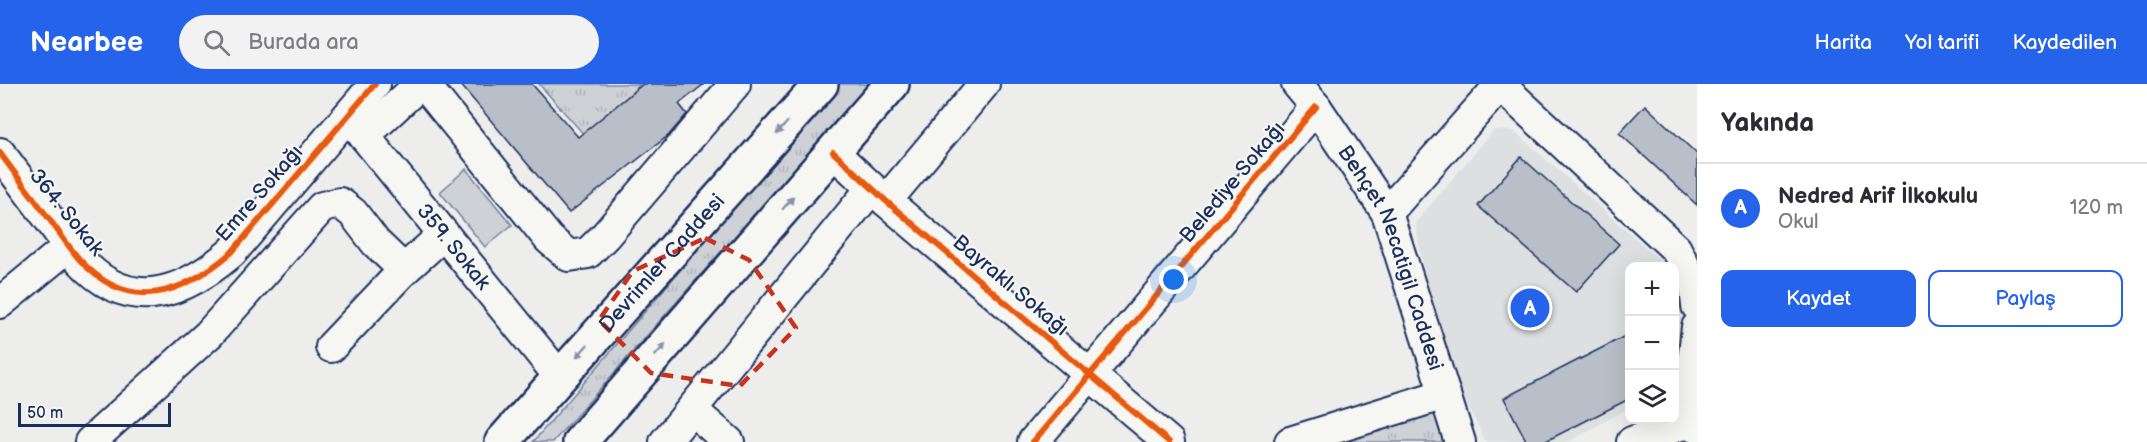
<!DOCTYPE html>
<html lang="tr">
<meta charset="utf-8">
<style>
:root{--surface:#fff;--page:#f2f2f3;--text:#2b2b33;--muted:#7c7c81;--line:#e1e1e2;--accent:#2563eb}
body{margin:0;font-family:"Balsamiq Sans",sans-serif;background:var(--page);color:var(--text)}
.controls{position:absolute;right:18px;bottom:18px;display:grid;overflow:hidden;border-radius:12px;box-shadow:0 6px 24px #0002}
.controls button{width:54px;height:54px;display:grid;place-items:center;padding:0;border:0;border-bottom:2px solid var(--line);background:var(--surface);color:var(--text);font:30px sans-serif}
.scale{position:absolute;left:18px;bottom:15px;width:153px;box-sizing:border-box;padding-left:6px;border:3px solid #1b2f5e;border-top:0;font-size:16px;line-height:21px;white-space:nowrap;color:#1b2f5e;-webkit-text-stroke:4px #f6f6f2;paint-order:stroke}
.you{position:absolute;left:1174px;top:196px;width:21px;height:21px;margin:-15px;border:4px solid #fff;border-radius:50%;background:#1a73e8;box-shadow:0 0 0 9px #1a73e833}
.badge{display:grid;place-items:center;width:39px;height:39px;border-radius:50%;background:var(--accent);color:#fff;font-size:20px;font-weight:700}
.pin{position:absolute;translate:-50% -50%;border:3px solid #fff;box-shadow:0 2px 6px #0006}
.list{margin:0;padding:0;list-style:none}
h2{display:flex;justify-content:space-between;align-items:center;height:78px;margin:0;padding:0 24px;font-size:26px}
h2 small{font-size:20px;font-weight:400;color:var(--muted)}
.list li{display:grid;grid-template-columns:39px 1fr auto;gap:18px;align-items:center;box-sizing:border-box;height:90px;padding:0 24px;border-top:2px solid var(--line)}
.list b{display:block;font-size:22px;white-space:nowrap}
.list p{margin:0;font-size:20px;white-space:nowrap;color:var(--muted)}
.list em{font-size:20px;font-style:normal;color:var(--muted)}
.actions{display:flex;gap:12px;padding:18px 24px}
.actions a{flex:1;padding:14px 0;border:2px solid var(--accent);border-radius:12px;text-align:center;font-size:21px;color:var(--accent)}
.actions .main{background:var(--accent);color:#fff}
.icon{flex:none;width:33px;height:33px;fill:none;stroke:currentColor;stroke-width:2;stroke-linecap:round;stroke-linejoin:round}
.map{position:relative;flex:none;width:1697px;height:358px;overflow:hidden}
header{display:flex;align-items:center;gap:36px;box-sizing:border-box;height:84px;padding:0 30px;background:var(--accent);color:#fff}
header strong{font-size:28px}
nav{display:flex;gap:33px;margin-inline-start:auto;font-size:21px}
.search{width:420px;height:54px;background:var(--page);display:flex;align-items:center;gap:15px;box-sizing:border-box;padding:0 21px;border-radius:33px;color:var(--muted);font-size:22px}
main{display:flex}
aside{flex:1;background:var(--surface)}
.map>svg:first-child{display:block}
.built{fill:#dde0e1}
.grass{fill:url(#grass-tufts);stroke:#74809a;stroke-width:1.5}
.green{fill:#ced2d7;stroke:#74809a;stroke-width:1.5}
.building{fill:#b9bfc8;stroke:#1b2f5e;stroke-width:1.5}
.lines{fill:none;stroke-linecap:round;stroke-linejoin:round}
.minor-casing{stroke:#1b2f5e;stroke-width:34}
.major-casing{stroke:#1b2f5e;stroke-width:38}
.minor{stroke:#f6f6f2;stroke-width:30}
.major{stroke:#f6f6f2;stroke-width:33}
.cycleway-casing{stroke:#f6f6f2;stroke-width:10}
.cycleway{stroke:#e8590c;stroke-width:6}
.oneway{fill:#8892a8}
.marked{fill:none;stroke:#c8321e;stroke-width:4.5;stroke-dasharray:12 8;stroke-linejoin:round}
.labels{text-anchor:middle;stroke-width:4.5;stroke-linejoin:round;paint-order:stroke}
.street-label{font-size:21px;fill:#1b2f5e;stroke:#f6f6f2}
</style>
<header>
<strong>Nearbee</strong>
<div class="search"><svg class="icon" aria-label="search" viewBox="0 0 24 24"><circle cx="10" cy="10" r="6"/><path d="M15 15l6 6"/></svg>Burada ara</div>
<nav><a>Harita</a><a>Yol tarifi</a><a>Kaydedilen</a></nav>
</header>
<main>
<div class="map">
<svg width="1697" height="358" viewBox="0 0 1697 358">
<defs>
<pattern id="grass-tufts" width="24" height="20" patternUnits="userSpaceOnUse" patternTransform="scale(1.5)"><rect width="24" height="20" fill="#ced2d7"/><path d="M3 7l-1-3M5 7V3M7 7l1-3M15 17l-1-3M17 17v-4M19 17l1-3" fill="none" stroke="#b0b5bb"/></pattern>
</defs>
<rect width="100%" height="100%" fill="#edeeec"/>
<filter id="ink" filterUnits="userSpaceOnUse"><feTurbulence type="fractalNoise" baseFrequency=".0167" numOctaves="2"/><feDisplacementMap in="SourceGraphic" scale="12" xChannelSelector="R" yChannelSelector="G"/><feConvolveMatrix kernelMatrix="1 2 1 2 8 2 1 2 1" color-interpolation-filters="sRGB"/></filter>
<g filter="url(#ink)">
<path class="built" d="M1494,46L1514,47L1667,182L1630,183L1629,324L1568,358H1486L1439,266L1415,139Z"/>
<g class="grass">
<path d="M539,0H640L587,54Z"/>
<path d="M840,0H869L553,358H533Z"/>
<path d="M1436,328L1446,358H1334Z"/>
</g>
<path class="green" d="M466,85L512,141L485,163L440,108Z"/>
<g class="building">
<path d="M460,0H532L578,53L643,0H704L679,20L687,30L669,51L569,129Z"/>
<path d="M1645,21L1697,70V121L1619,49Z"/>
<path d="M1521,73L1619,160L1576,208L1478,122Z"/>
<path d="M1629,250V315L1544,358H1527L1504,314Z"/>
</g>
<g class="lines">
<defs>
<g id="minor">
<path d="M424,0L549,155L569,172L588,169L605,152L735,0"/>
<path id="s1" d="M1297,0L1316,23L1387,129L1460,358"/>
<path d="M1500,1L1676,165L1695,203L1697,222"/>
<path id="s2" d="M348,32L559,292"/>
<path d="M364,52L420,0"/>
<path d="M833,68L886,117L1169,358"/>
<path d="M0,69C18,94 37,118 55,143C63,154 71,166 80,176C130,231 183,210 232,168L375,0"/>
<path d="M886,117L984,0"/>
<path d="M1387,129L1501,0"/>
<path d="M0,219L69,162"/>
<path d="M1697,243L1686,339L1697,344"/>
<path d="M331,263L404,186L444,150"/>
<path d="M692,326L729,358"/>
<path d="M90,358L209,250L322,123L340,119L353,129L376,159L404,186"/>
<path d="M665,358L871,105"/>
<path d="M1033,358L1316,23"/>
<path d="M1290,358L1445,310"/>
<path d="M1632,358L1686,339"/>
</g>
<g id="major">
<path id="s3" d="M502,358L821,0"/>
<path d="M580,358L892,0"/>
</g>
</defs>
<use href="#minor" class="minor-casing"/>
<use href="#major" class="major-casing"/>
<use href="#minor" class="minor"/>
<use href="#major" class="major"/>
<defs>
<g id="cycleway">
<path d="M833,68L886,117L1169,358"/>
<path d="M0,69C18,94 37,118 55,143C63,154 71,166 80,176C130,231 183,210 232,168L375,0"/>
<path d="M1033,358L1316,23"/>
</g>
</defs>
<use href="#cycleway" class="cycleway-casing"/>
<use href="#cycleway" class="cycleway"/>
</g>
<defs><path id="oneway-solid" d="M-6-.8H1V-3.2L6.5 0L1 3.2V.8H-6Z" transform="scale(1.5)"/></defs>
<g class="oneway">
<use href="#oneway-solid" transform="translate(782 44) rotate(132)"/>
<use href="#oneway-solid" transform="translate(788 119) rotate(-49)"/>
<use href="#oneway-solid" transform="translate(660 266) rotate(-49)"/>
<use href="#oneway-solid" transform="translate(582 267) rotate(132)"/>
</g>
</g>
<path class="marked" d="M705,154L749,176L796,244L740,302L651,289L599,236L633,187Z"/>
<g class="labels">
<g class="street-label">
<text transform="translate(1232 98) rotate(-50)" y="7">Belediye Sokağı</text>
<text transform="translate(259 109) rotate(-49)" y="7">Emre Sokağı</text>
<text transform="translate(67 128) rotate(51)" y="7">364. Sokak</text>
<text dy="7" stroke="none"><textPath href="#s2" startOffset="168">359. Sokak</textPath></text>
<text dy="7" stroke="none"><textPath href="#s1" startOffset="200">Behçet Necatigil Caddesi</textPath></text>
<text dy="7" stroke="none"><textPath href="#s3" startOffset="240">Devrimler Caddesi</textPath></text>
<text transform="translate(1011 201) rotate(40)" y="7">Bayraklı Sokağı</text>
</g>
</g>
</svg>
<div class="controls">
<button>+</button>
<button>−</button>
<button><svg class="icon" aria-label="layers" viewBox="0 0 24 24"><path d="M12 4l9 5-9 5-9-5zM3 14l9 5 9-5"/></svg></button>
</div>
<div class="scale">50 m</div>
<div class="you"></div>
<div class="pin badge" style="left:1530px;top:224px">A</div>
</div>
<aside>
<h2>Yakında<small></small></h2>
<ul class="list">
<li><span class="badge">A</span><div><b>Nedred Arif İlkokulu</b><p>Okul</p></div><em>120 m</em></li>
</ul>
<div class="actions"><a class="main">Kaydet</a><a>Paylaş</a></div>
</aside>
</main>
